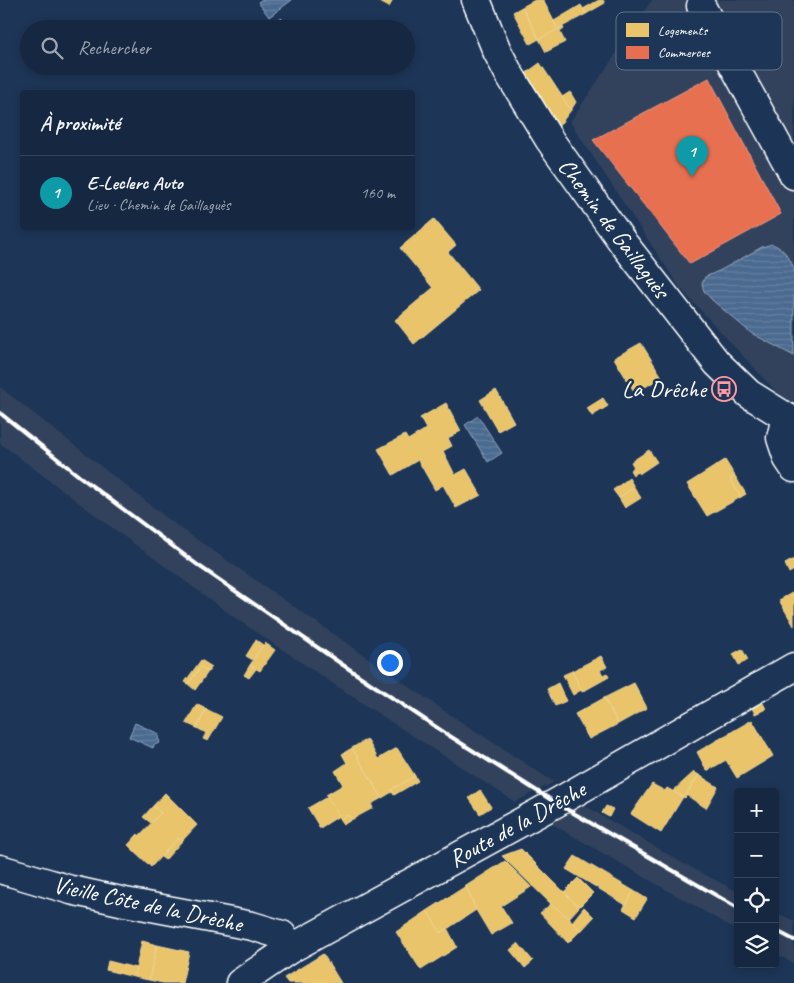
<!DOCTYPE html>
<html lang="fr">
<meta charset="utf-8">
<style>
:root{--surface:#162841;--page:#1f3048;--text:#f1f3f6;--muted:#9ea6b1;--line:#35445a;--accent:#db2777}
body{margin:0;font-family:Caveat,sans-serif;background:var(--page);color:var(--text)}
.controls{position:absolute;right:15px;bottom:15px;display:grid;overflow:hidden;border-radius:5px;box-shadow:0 2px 8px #0003}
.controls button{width:45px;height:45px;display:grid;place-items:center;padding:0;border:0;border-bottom:1px solid var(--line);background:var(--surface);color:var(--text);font:25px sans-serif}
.you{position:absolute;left:389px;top:662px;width:18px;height:18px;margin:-12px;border:4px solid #fff;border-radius:50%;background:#1a73e8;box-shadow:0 0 0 8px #1a73e833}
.badge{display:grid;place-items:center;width:32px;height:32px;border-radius:50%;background:var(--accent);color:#fff;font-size:16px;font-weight:700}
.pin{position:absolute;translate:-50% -41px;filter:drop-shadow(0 1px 2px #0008)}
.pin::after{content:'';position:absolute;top:26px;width:18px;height:15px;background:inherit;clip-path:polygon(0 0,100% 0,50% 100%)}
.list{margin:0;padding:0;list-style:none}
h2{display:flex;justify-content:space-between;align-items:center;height:65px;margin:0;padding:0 20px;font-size:21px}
h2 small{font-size:16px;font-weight:400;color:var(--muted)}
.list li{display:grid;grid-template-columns:32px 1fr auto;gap:15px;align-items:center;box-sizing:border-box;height:75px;padding:0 20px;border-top:1px solid var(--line)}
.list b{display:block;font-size:19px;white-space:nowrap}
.list p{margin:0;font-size:16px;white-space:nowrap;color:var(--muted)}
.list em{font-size:16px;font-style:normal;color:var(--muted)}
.icon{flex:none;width:28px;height:28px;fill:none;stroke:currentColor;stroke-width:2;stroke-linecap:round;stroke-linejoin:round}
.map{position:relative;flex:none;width:794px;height:983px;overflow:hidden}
.search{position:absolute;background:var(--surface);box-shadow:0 2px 8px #0003;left:20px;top:20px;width:395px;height:55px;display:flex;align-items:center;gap:12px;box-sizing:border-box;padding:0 18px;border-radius:28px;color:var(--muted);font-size:19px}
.panel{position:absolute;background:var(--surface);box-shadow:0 2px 8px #0003;left:20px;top:90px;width:395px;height:140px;border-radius:5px}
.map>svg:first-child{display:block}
.built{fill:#30425c}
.water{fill:url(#water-rules);stroke:#93a6bc}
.homes{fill:#e9c46a;stroke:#f0d697}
.shops{fill:#e76f51;stroke:#ee9a85}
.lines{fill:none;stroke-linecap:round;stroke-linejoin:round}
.minor-casing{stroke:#fff;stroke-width:31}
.minor{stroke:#1d3557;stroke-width:28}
.rail{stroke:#fff;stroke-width:4}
.labels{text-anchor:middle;stroke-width:5;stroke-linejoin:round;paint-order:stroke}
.street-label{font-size:24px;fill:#fff;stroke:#1d3557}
.poi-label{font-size:24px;fill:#fff;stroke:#1d3557;text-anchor:end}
.key{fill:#1d3557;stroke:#617289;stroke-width:1}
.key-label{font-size:14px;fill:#fff}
</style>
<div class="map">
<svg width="794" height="983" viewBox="0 0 794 983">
<defs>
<pattern id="water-rules" width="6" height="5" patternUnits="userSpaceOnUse" patternTransform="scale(1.25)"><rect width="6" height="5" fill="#4b6a90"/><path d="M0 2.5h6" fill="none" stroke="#6680a1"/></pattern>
</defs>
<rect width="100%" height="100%" fill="#1d3557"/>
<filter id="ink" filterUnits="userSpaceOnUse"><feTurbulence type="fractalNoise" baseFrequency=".02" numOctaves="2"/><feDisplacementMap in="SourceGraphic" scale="10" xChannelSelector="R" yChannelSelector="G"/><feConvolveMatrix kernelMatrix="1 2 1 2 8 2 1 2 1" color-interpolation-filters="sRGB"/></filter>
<g filter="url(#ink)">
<g class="built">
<path d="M652,0H794V411L680,288L570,122Z"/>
<path d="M0,387L176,525L446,712L554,782L515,802L365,705L238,620L107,524L0,443Z"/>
<path d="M580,803L681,862L738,892V931L547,821Z"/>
<path d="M775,912L794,921V964L775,953Z"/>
</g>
<g class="water">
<path d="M261,0H292L269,17L258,2Z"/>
<path d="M772,244C785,249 788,256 794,268V356L751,333L712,300L704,291L702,284L705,277L721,270L762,247Z"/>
<path d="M478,416L502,453L488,462L465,425Z"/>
<path d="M135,723L159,734L158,737L160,743L154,745L153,748L129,737Z"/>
</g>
<g class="homes">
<path d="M376,0H393L389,7Z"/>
<path d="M535,0H543L558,29L539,39L522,7Z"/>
<path d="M599,0H603L605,3L586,14L583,9Z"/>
<path d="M581,5L586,14L558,29L554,21Z"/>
<path d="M522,7L539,39L530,44L513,12Z"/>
<path d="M281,18L288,29L266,28Z"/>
<path d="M563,27L564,29L560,32L565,42L546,52L539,39Z"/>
<path d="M540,63L571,110L558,127L525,74Z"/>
<path d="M570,92L576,102L571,110L562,97Z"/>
<path d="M434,219L456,245L448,252L479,290L414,344L395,320L433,288L400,248Z"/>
<path d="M641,343L662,377L635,393L614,358Z"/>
<path d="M496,390L514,422L498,431L480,400Z"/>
<path d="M603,398L608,406L592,416L587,408Z"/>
<path d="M446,403L461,431L448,438L452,446L443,451L455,475L466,469L481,495L456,508L443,485L435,490L418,460L393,475L378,449L405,435L408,440L426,429L420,418Z"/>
<path d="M649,450L657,462L639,474L637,472L633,475L630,470L634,467L631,462Z"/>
<path d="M725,460L735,476L730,479L741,497L707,516L687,484Z"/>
<path d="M735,476L746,494L741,497L730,479Z"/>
<path d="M629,478L634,487L619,498L613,490Z"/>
<path d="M634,487L641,498L625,508L619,498Z"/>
<path d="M794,559V570L789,573L785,564Z"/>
<path d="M794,592V626L779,600Z"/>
<path d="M256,640L263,645L253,660L246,656Z"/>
<path d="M265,643L275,650L260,671L250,665Z"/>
<path d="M742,649L748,660L739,665L733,654Z"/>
<path d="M601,656L607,667L600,670L603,675L607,673L609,677L582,692L572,671Z"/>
<path d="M201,660L212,667L208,672L201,667L188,684L185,682Z"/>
<path d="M250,665L256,669L249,678L244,675Z"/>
<path d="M201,667L208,672L195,690L188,684Z"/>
<path d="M572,671L581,690L573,695L563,675Z"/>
<path d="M558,683L566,701L555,706L547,689Z"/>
<path d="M634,683L647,708L618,724L604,698Z"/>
<path d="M604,698L618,724L589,739L575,714Z"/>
<path d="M763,703L766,709L755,714L752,708Z"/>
<path d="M197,704L206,709L197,728L186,723Z"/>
<path d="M206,709L222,717L208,741L203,739L206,733L197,728Z"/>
<path d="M752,720L773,756L737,778L726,760L707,771L697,752Z"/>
<path d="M367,739L378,759L397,748L415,776L391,790L392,792L382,798L352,748Z"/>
<path d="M352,748L382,798L371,804L373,808L351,820L348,815L340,819L326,795L343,785L335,771L347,763L342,754Z"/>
<path d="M694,772L699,775L685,798L673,791Z"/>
<path d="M699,775L718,787L706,808L686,795Z"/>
<path d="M415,776L418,781L394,795L391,790Z"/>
<path d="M652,784L665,791L667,788L683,797L661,833L631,814Z"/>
<path d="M480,790L491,807L480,814L469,798Z"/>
<path d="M165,793L197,825L182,841L178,838L151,867L128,845L138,834L139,836L161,813L153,806Z"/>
<path d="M327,797L339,816L320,828L308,808Z"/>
<path d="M153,806L161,813L151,823L143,817Z"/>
<path d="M606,806L613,809L609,817L602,813Z"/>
<path d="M348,815L351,820L343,825L340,819Z"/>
<path d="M178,838L182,841L165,860L161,857Z"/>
<path d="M521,849L579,907L569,918L551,904L502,856Z"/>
<path d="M575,856L634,891L626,905L566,869Z"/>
<path d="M505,861L531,887L501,906L512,923L491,935L476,910L466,886Z"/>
<path d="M578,878L593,893L579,907L564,892Z"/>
<path d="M466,886L476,910L441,933L427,911Z"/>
<path d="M634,891L647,899L636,917L623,909Z"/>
<path d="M551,904L569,918L580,931L568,943L540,913Z"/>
<path d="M584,907L594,917L581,931L572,922Z"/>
<path d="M427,911L441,933L447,928L457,947L421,970L396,932Z"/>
<path d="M142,941L157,945L149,980L134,977Z"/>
<path d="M518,943L533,961L525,968L510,950Z"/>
<path d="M157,945L189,952L182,983H163L149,980Z"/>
<path d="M323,954L341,983H288L284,978Z"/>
<path d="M108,961L136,968L134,977L106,970Z"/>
</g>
<path class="shops" d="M709,78L781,214L690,264L593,140Z"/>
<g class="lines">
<defs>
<g id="minor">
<path d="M476,0L497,51L508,72L549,139L624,244L717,363L749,394L794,422"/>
<path d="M701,6L794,175"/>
<path d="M786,417L781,438L788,459L794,468"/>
<path d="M0,869L71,890L125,902L252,926L282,935L290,949"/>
<path d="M240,983L290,949L556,803L794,667"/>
</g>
</defs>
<use href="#minor" class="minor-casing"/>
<use href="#minor" class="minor"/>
<g class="rail">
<path d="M0,413L79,476L199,566L343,665L445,733L556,803L738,908"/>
<path d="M775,930L794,940"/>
</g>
</g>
</g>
<defs>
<symbol id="bus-ring" viewBox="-11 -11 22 22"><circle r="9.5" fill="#1d3557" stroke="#ff9aa2" stroke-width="1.5"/><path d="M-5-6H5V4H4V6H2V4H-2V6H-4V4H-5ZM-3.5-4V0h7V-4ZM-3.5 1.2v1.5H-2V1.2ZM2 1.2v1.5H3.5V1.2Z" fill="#ff9aa2"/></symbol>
</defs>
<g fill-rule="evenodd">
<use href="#bus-ring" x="710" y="375" width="28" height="28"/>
</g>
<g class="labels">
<g class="street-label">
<text transform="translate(614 228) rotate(53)" y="8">Chemin de Gaillaguès</text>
<text transform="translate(517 824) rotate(-29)" y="8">Route de la Drêche</text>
<text transform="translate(148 904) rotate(12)" y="8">Vieille Côte de la Drèche</text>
</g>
<g class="poi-label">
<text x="706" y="397">La Drêche</text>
</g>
</g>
<rect x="616" y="12" width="166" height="58" rx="8" class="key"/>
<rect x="626" y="23" width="23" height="14" fill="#e9c46a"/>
<rect x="626" y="46" width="23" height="13" fill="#e76f51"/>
<g class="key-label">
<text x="658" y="35">Logements</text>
<text x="658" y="57">Commerces</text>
</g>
</svg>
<div class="controls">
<button>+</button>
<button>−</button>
<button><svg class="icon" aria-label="locate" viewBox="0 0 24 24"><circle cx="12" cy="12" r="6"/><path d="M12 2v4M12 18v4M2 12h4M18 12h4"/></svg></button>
<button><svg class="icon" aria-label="layers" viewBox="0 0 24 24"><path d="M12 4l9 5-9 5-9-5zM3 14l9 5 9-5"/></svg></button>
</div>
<div class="you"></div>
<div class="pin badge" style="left:692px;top:177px;background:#0f9aa8">1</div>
<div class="search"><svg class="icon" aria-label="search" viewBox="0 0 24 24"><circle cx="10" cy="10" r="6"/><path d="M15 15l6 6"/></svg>Rechercher</div>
<section class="panel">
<h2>À proximité<small></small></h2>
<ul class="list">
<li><span class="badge" style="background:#0f9aa8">1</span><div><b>E-Leclerc Auto</b><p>Lieu · Chemin de Gaillaguès</p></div><em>160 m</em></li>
</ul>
</section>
</div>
